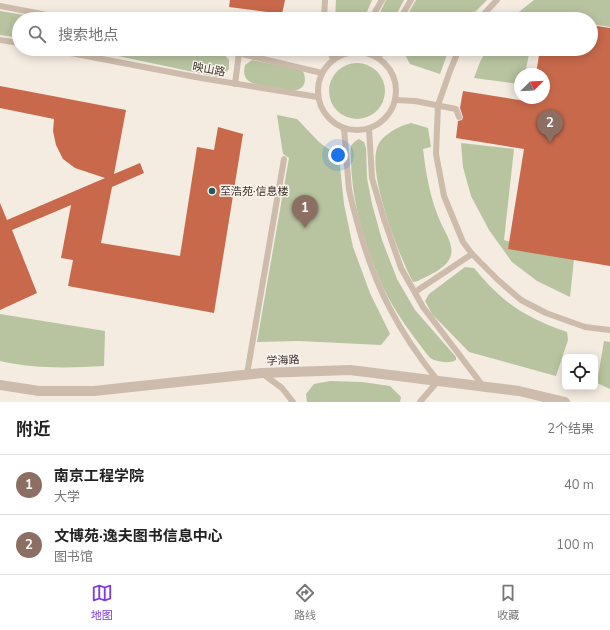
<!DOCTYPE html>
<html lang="zh">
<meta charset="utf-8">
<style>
:root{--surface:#fff;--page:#f6f6f6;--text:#222;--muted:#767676;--line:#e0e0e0;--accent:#7c3aed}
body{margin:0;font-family:"Nunito Sans","Noto Sans SC",sans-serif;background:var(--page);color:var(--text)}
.controls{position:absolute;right:12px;bottom:12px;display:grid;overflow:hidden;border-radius:6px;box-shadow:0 2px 10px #0003}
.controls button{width:36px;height:36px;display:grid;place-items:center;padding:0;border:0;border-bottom:1px solid var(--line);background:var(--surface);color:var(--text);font:20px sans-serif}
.compass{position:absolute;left:514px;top:68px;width:36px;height:36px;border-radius:50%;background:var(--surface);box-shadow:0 2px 10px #0003;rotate:66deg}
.you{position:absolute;left:338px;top:155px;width:14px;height:14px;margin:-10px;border:3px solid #fff;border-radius:50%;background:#1a73e8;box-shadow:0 0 0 6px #1a73e833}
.badge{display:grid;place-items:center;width:26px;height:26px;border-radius:50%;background:var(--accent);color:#fff;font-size:13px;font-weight:700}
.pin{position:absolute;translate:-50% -33px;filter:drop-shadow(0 1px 2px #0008)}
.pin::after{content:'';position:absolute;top:21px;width:14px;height:12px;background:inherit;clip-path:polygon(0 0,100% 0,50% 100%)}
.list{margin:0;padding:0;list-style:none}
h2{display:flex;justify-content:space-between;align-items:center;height:52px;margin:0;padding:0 16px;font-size:17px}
h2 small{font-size:13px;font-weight:400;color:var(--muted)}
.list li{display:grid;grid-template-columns:26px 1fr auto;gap:12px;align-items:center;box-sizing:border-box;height:60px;padding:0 16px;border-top:1px solid var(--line)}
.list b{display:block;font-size:15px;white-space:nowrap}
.list p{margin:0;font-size:13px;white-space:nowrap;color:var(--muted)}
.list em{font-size:13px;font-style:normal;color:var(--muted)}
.icon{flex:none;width:22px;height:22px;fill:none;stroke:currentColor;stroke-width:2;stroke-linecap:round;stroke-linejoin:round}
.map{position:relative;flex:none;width:610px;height:402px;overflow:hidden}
.search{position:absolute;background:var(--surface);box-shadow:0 2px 10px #0003;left:12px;right:12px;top:12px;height:44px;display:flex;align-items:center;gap:10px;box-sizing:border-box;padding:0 14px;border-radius:22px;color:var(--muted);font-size:15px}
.sheet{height:172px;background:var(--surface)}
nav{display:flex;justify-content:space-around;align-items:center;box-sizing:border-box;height:56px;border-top:1px solid var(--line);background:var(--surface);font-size:11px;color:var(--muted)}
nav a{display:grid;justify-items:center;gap:2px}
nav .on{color:var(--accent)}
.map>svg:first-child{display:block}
.green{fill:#b8c4a0}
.building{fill:#c8694b}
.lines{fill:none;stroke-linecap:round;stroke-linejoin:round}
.lane{stroke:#cdbbac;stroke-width:6}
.street{stroke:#cdbbac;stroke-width:10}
.poi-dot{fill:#1f5a5e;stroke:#fbf5ee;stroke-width:1.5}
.labels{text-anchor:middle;stroke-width:3;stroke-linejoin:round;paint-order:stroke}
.street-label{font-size:11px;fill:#3b302b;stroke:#fbf5ee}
.poi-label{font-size:11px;fill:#3b302b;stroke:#fbf5ee;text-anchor:start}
</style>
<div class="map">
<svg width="610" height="402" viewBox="0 0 610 402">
<rect width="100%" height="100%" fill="#f4ebe1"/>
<g class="green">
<path d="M336,0H372L364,19H335Z"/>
<path d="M386,0H404L394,19H377Z"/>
<path d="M416,0H487L468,19H405Z"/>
<path d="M534,0H610V27L591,24V19H563L537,15L536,19H510Z"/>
<path d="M0,11L36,17L38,19H19V38L0,35Z"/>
<path d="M85,49H205L223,53L229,60V69L224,74L217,77Z"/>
<path d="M402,49H449L440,74L410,64Z"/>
<path d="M487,49H530L525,74H520V84L474,78L480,62Z"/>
<path d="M252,60L302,70C307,78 306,88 296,90C289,91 260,85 252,83C244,79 243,73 245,65Z"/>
<circle cx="357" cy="91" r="28"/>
<path d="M277,115L297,119L319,142L339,157L344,204L353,247L370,293L390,334L381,345L299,341L257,342L289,158L283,154Z"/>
<path d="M411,123L428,128L431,147L423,149C426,174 430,198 440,221C444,230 454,245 451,255C448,268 429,275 418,281L413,282C399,256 368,176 377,148C381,135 399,126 411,123Z"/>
<path d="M359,139L364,142L366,148L367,178L372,204L382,240L397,279L415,310L456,357V360C449,364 437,362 430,358C413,336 395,313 383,287C366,249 352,204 351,162C351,158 350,152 351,147C352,143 356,141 359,139Z"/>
<path d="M461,143L514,149L504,240L574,259L570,297L537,281L512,262L489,230L471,196L463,167Z"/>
<path d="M465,267L474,268C503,303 524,317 567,332L568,340L556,376L469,352L432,314L425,301L429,294Z"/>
<path d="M0,314L105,331L104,366C68,368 35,369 0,361Z"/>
<path d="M604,341L610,342V389L597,383Z"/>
<path d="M330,381L362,382L390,386L401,397L400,402H307L306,394L314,384Z"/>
</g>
<g class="building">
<path d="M230,0H285L282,14L229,7Z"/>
<path d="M591,25L610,28V266L508,249L524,149L456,138L458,121L462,120L463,117L460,108L463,91L531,102L532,98H544V74H536L540,49H591Z"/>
<path d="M0,86L126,110L114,174L140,163L144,173L112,187L101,243L180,256L197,147L214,150L218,127L243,134L214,313L68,286L73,260L61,258L71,205L12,230L37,293L0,310V203L7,220L105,178L75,168L63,159L56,145L53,131L54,119L0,108Z"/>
</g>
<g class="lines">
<g class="lane">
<path d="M0,6L68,19"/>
<path d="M324,19L325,0"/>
<path d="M371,19L382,0"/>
<path d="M400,19L411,0"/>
<path d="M479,19L497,0"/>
<path d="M0,40L19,43"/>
<path d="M50,49L201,78L318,97"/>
<path d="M221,49L322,73"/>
<path d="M330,49L333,60"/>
<path d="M459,49L450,71L438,105L436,154L444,196L463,242L472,254L498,280L521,300L546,313L585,327L610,330"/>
<circle cx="357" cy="91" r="39"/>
<path d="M378,58L383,49"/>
<path d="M235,84L239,53"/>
<path d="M395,100L415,101L456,109L459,117"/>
<path d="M344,129C346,149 347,169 349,189C351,201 355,213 358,225C375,287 398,331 438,381L420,402"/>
<path d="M369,129L372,178L384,219L401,268L423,307L483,386"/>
<path d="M415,292L472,254"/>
<path d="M247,374L284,159"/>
<path d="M263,374L282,388L293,402"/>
</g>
<path class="street" d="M0,385L39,391H94L262,373L350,370L519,391L565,402"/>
</g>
<circle class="poi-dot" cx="212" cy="191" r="4"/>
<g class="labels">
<g class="street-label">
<text transform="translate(209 69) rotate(10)" y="4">映山路</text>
<text transform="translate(283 360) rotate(-3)" y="4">学海路</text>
</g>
<g class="poi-label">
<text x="220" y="195">至浩苑·信息楼</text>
</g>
</g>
</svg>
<div class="controls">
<button><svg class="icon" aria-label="locate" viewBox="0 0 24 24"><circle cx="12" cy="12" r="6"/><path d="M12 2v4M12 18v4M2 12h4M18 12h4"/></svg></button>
</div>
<svg class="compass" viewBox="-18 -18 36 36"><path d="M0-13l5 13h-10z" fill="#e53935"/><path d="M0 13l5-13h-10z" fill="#767676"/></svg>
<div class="you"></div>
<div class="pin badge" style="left:305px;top:228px;background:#8d6e63">1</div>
<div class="pin badge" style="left:550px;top:143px;background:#8d6e63">2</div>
<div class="search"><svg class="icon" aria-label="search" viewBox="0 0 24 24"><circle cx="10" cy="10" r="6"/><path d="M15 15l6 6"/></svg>搜索地点</div>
</div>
<section class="sheet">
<h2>附近<small>2个结果</small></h2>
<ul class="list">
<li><span class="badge" style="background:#8d6e63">1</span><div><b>南京工程学院</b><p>大学</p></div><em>40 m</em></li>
<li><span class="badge" style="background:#8d6e63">2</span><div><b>文博苑·逸夫图书信息中心</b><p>图书馆</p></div><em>100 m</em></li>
</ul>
</section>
<nav>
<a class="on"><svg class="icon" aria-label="map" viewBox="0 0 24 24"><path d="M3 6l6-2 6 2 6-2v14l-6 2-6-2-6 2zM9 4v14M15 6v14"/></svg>地图</a>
<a><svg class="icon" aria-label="directions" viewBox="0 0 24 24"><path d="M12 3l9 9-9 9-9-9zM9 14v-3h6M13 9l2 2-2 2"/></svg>路线</a>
<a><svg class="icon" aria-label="saved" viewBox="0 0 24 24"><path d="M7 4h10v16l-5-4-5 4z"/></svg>收藏</a>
</nav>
